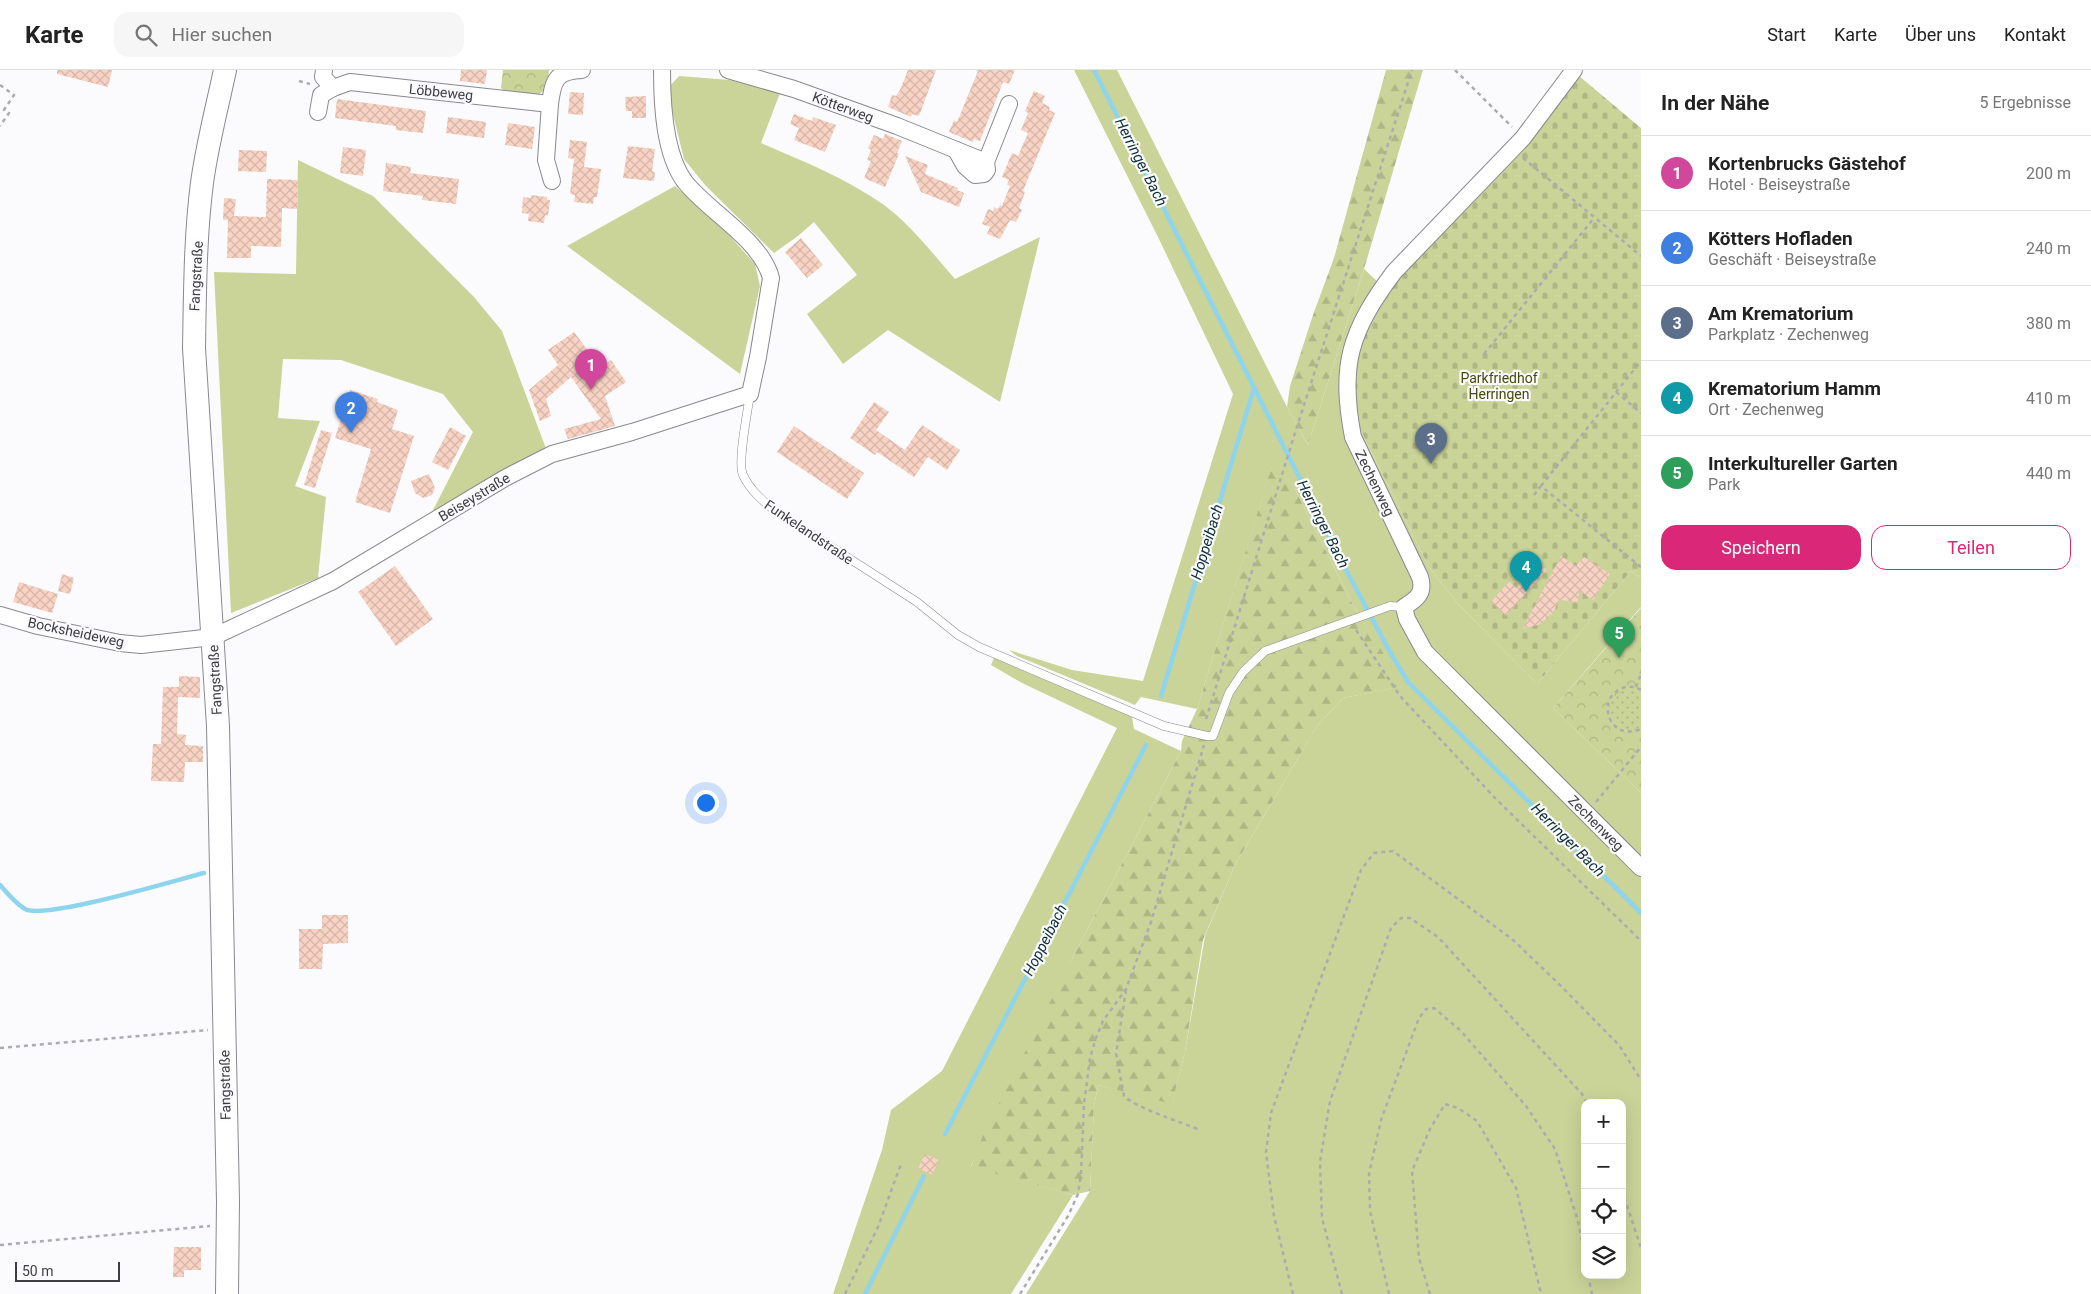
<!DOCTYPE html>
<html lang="de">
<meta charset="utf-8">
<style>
:root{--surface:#fff;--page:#f6f6f6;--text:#222;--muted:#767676;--line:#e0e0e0;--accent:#db2777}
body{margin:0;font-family:Roboto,sans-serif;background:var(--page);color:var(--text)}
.controls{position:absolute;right:15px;bottom:15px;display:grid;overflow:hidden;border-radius:10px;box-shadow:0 5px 20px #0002}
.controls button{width:45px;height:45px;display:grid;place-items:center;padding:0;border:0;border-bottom:1px solid var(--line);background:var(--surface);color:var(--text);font:25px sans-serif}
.scale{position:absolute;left:15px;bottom:12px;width:105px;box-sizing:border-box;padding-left:5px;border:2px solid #3c3d40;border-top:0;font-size:14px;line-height:18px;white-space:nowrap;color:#3c3d40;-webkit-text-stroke:4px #fbfbfe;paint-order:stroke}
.you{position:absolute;left:705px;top:732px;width:18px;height:18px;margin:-12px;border:4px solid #fff;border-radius:50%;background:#1a73e8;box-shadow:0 0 0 8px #1a73e833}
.badge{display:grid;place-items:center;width:32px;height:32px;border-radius:50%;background:var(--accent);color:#fff;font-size:16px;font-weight:700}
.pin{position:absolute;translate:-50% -41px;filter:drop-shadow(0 1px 2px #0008)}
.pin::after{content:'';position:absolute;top:26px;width:18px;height:15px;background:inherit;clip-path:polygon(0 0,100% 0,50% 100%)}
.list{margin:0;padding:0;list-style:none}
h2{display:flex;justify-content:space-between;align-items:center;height:65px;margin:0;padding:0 20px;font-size:21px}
h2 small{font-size:16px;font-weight:400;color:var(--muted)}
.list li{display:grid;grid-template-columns:32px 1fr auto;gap:15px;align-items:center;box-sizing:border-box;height:75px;padding:0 20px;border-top:1px solid var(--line)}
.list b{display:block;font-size:19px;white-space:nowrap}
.list p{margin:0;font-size:16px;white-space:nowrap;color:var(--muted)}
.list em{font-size:16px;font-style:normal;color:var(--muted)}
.actions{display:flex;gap:10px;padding:15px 20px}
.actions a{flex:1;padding:11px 0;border:1px solid var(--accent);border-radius:15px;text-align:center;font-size:18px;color:var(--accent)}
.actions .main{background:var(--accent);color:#fff}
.icon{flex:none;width:28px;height:28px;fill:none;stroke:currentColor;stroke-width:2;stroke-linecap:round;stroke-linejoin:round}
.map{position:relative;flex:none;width:1641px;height:1224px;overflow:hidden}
header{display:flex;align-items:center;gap:30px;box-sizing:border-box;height:70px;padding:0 25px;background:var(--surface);border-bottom:1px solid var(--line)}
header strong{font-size:24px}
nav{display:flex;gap:28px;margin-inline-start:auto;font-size:18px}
.search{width:350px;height:45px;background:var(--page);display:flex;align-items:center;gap:12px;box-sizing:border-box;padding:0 18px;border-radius:15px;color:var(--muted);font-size:19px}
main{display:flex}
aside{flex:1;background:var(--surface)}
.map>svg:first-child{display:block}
.grass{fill:#cad398;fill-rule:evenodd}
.forest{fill:url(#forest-firs)}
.cemetery{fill:url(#cemetery-stones)}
.park{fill:url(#park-crowns)}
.garden{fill:url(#garden-dots)}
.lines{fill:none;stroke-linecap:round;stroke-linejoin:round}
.stream{stroke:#8ed4ed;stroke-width:4.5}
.building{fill:url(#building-cross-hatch)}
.service-casing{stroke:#888890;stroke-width:9}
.minor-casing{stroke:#888890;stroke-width:18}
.secondary-casing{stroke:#888890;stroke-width:24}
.path{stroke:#abacaf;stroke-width:2.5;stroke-dasharray:4 4;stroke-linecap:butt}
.service{stroke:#fff;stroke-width:8}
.minor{stroke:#fff;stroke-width:16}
.secondary{stroke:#fff;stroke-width:22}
.labels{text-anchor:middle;stroke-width:4.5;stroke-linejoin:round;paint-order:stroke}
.street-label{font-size:14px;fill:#3c3d40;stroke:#fbfbfe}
.park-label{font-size:14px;fill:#464c06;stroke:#fbfbfe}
.water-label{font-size:15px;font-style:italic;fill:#0d2f3a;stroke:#fbfbfe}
</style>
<header>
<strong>Karte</strong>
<div class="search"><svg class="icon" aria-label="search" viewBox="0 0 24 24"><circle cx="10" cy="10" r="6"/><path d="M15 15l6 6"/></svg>Hier suchen</div>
<nav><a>Start</a><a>Karte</a><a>Über uns</a><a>Kontakt</a></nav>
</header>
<main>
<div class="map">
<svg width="1641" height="1224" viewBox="0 0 1641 1224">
<defs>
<pattern id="forest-firs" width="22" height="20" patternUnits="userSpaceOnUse" patternTransform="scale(1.25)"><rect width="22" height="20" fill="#cad398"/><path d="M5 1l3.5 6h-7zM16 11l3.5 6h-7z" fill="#aeb684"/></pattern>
<pattern id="cemetery-stones" width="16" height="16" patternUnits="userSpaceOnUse" patternTransform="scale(1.25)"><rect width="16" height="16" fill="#cad398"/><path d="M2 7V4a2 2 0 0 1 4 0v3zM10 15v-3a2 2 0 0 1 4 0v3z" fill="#aeb684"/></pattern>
<pattern id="park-crowns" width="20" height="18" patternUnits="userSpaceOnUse" patternTransform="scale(1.25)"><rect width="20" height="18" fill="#cad398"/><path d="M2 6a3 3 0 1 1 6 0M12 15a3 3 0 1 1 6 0" fill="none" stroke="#aeb684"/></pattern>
<pattern id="garden-dots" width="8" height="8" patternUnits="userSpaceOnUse" patternTransform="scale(1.25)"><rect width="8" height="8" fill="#cad398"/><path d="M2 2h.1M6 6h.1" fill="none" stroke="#aeb684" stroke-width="1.8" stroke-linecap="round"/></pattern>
<pattern id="building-cross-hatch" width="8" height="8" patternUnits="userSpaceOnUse" patternTransform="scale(1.25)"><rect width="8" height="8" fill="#f8d3c4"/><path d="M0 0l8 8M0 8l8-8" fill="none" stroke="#d6b6a9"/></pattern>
</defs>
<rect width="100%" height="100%" fill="#fbfbfe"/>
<g class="grass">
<path d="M1074,0H1117L1287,337L1308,375L1364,199L1378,212L1360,359L1429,497L1458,534L1537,614L1631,501L1641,508V537L1553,638L1641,723V1224H1026L1090,1121L1094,1036L1098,1015L1172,1033L1185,982L1205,866L1235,795L1317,656L1343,628L1403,616L1353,535L1295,419L1274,390L1197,639L1141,627L1135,635L1017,586L1009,580L1072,600L1143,611L1233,324L1158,167ZM1585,1033H1622V1205H1585Z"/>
<path d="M679,6L730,10L780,23L761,73C803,91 846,108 884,135C911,155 933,184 955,209L1040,167L1000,332L888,260L843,294L807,244L857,205L814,152L798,166L774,183L705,115L684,89L673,44L669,17Z"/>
<path d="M298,90L373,126L474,227L502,261L548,384L431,444L473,362L443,324L341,290L283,289L278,348L320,351L295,416L326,427L318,508L231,543L214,202L296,204Z"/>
<path d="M675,116L728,164L755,194L760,216L740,304L567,176Z"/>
<path d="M994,588L1132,647L1134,659L1181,681L1075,883L971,1096L1073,1125L1011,1224H833L882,1080L891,1040L942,1001L1117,658L1022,613L991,595Z"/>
</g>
<g class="forest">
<path d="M1386,0H1423L1364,199L1308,375L1287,337L1290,316L1313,245L1334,188Z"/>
<path d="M1274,389L1295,419L1353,535L1404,616L1343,628L1317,656L1235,795L1203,870L1185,982L1172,1034L1098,1015L1094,1036L1090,1121L1073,1125L971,1097L983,1065L1075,883L1181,681L1182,671L1197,639Z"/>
</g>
<path class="cemetery" d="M1579,6L1641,58V508L1631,501L1537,614L1458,534L1429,497L1360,359L1353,298L1365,261L1394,212Z"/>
<g class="park">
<path d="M503,0H549C548,6 549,14 545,19C537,31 509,26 501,18Z"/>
<path d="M1641,538V723L1553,638Z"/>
</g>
<path class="garden" d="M1630,619L1641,622V657C1610,672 1594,624 1630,619Z"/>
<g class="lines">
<g class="stream">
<path d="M1094,0L1345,498L1390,582L1408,612L1641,843"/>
<path d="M1161,626L1254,318"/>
<path d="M0,815C7,823 16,834 25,839C44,850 176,810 204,803"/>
<path d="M945,1064L1146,675"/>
<path d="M865,1224L924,1106"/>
</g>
</g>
<g class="building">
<path d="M57,0H112L108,17L57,4Z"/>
<path d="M461,0H487L485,14L460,11Z"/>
<path d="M908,0H936L919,46L912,44L911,47L888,37L892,25L896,26L900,20Z"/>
<path d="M975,0H1015L1009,14L1003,12L980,71L974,69L973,72L949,62L954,50L957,52L960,45L978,1Z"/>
<path d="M1034,21L1045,26L1042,33L1050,37L1049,40L1055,43L1023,121L1025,122L1019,138L1022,140L1016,152L1010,150L1000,169L987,164L990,157L982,154L988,139L993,141L994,137L998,139L1000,135L1002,136L1010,116L1007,115L1009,110L1002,107L1012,83L1018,86L1028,63L1021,60L1028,43L1025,41Z"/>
<path d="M570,22L584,23L583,45L568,44Z"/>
<path d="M646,26V48H632V41H626L625,27Z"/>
<path d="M337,29L426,41L423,63L396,60V56L335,48Z"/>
<path d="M794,44L812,51L813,47L836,55L825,82L794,70L799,58L790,54Z"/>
<path d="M448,47L486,52L484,68L446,63Z"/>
<path d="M508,53L535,57L532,79L505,75Z"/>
<path d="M885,64L902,71L897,83L899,84L885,117L864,108L871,91L867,90L871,80L868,78L874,65L883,69Z"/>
<path d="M570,70L587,72L584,97L601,99L597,127H594L593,134L574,132L575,125L570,124L574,89L568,88Z"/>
<path d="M628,76L655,79L652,101L655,102L654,111L623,108Z"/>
<path d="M343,77L366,80L363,106L340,103Z"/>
<path d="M239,80L267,81L266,102L238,101Z"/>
<path d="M905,86L928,95L925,104L958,118L957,120L964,123L959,137L921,122Z"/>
<path d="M386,93L411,97L410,103L459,109L456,134L422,130L423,126L383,121Z"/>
<path d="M267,109L298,110L297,139L282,138L281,177L251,176V188H227L228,150H223L224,128L236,129L234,146L266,147Z"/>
<path d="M531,125L547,127V130H550L548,146L545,145L544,153L528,151L529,144L522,143L523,127L531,128Z"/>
<path d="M801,168L823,195L807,208L785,182Z"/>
<path d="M574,262L601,298L611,290L626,312L605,326L615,356L568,369L564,359L601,349L571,307L546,329L551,346L540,351L529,320L558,295L548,280Z"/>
<path d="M350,320L378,329L377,332L398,340L392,359L414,366L390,443L355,432L371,379L335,368Z"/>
<path d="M874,332L889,342L876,360L905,380L922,355L960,380L947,400L928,387L914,407L877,382L875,385L850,368Z"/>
<path d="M794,356L864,403L847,429L777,382Z"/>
<path d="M450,357L466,366L448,400L432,392Z"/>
<path d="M321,360L332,363L315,418L304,415Z"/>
<path d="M429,404L435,418L432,425L423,428L415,423L411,411Z"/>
<path d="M1561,486L1576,496L1584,487L1610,504L1593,530L1579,521L1578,532L1559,530L1552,545L1550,544L1545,550L1538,555L1523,558Z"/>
<path d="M1538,493L1547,500L1506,546L1491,532L1509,511L1516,518Z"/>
<path d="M395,496L433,549L396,576L358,522Z"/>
<path d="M62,504L74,508L70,524L58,521Z"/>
<path d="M19,512L58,524L52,543L13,532Z"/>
<path d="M179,606L200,607V628L178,627L177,664L186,665L185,675L203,676V692H185L184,712L151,711L153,674H161L163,617H179Z"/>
<path d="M322,845H348V873L323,874L322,899H299V859H322Z"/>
<path d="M925,1084L939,1090L932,1105L918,1098Z"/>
<path d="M174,1177H201V1200H184V1207H173Z"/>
</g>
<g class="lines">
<defs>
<path id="service" d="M750,324C748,340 737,393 743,405C750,420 762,430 774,440L917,532L958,565L979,577L1164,656L1207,666H1213L1229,623L1243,602L1265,581L1390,536L1404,537"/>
<g id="minor">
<path d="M324,0L323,7L333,18L350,12L550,34C553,10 556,1 582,0"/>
<path d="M728,0L794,19L897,56L986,92L1009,34"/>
<path d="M1574,0L1523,68L1394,202C1350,261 1339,295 1353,367L1420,507C1425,523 1417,529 1404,537L1407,549L1425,582L1641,798"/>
<path d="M550,34L546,90L552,111"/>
<path d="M318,42L321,25L333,18"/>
<path d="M956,80L965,96L975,105L984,104L987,100L986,92"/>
<path d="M0,545L38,556L120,573L141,575L213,567L333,511L505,408L552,384L632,362L750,324L758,287L771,208C761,170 709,142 685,112C664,84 662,34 662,0"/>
</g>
<path id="secondary" d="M225,0C217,38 207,75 202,113C195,167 195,224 194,278L218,656L228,1131L227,1224"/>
</defs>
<use href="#service" class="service-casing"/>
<use href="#minor" class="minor-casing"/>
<use href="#secondary" class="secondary-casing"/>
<g class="path">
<path d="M1455,0L1512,57"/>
<path d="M299,11L310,14"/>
<path d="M0,15L14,25L4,40L9,43L0,56"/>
<path d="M1523,88L1641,186"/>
<path d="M1484,284L1594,148"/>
<path d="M1616,322L1641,343"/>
<path d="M1541,416L1641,291"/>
<path d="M1534,425L1541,416L1641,497"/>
<path d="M1356,560L1400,626L1496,729L1641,871"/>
<path d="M1636,617L1641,604"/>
<path d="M1641,620C1636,617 1632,616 1626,617C1594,624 1607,673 1641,659"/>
<path d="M1206,649L1294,366L1412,0"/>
<path d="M1596,732L1641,677"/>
<path d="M1126,920L1116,984L1124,1026C1134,1037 1183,1053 1200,1060"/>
<path d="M0,978L208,960"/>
<path d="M1622,1120L1641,1178"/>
<path d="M0,1175L210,1156"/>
<path d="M1588,1205L1592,1224"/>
<path d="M845,1224L878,1157L901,1094"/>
<path d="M1020,1224L1068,1146L1078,1124L1081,1104L1084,1034L1090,988L1096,968L1103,951L1126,919L1151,852L1204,675"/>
<path d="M1293,1224L1274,1146L1266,1082L1271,1043L1361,800L1374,783L1393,781L1512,869L1558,913L1619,975L1641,1010"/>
<path d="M1342,1224L1322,1148L1320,1092L1330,1031L1391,858L1401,848H1410L1438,867L1582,1024L1587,1033"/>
<path d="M1389,1224L1370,1141L1369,1104L1381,1050L1419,948L1426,939L1434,938L1460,960L1526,1036L1555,1079L1578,1151L1585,1186"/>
<path d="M1430,1224L1419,1188L1412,1101L1430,1059L1445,1034L1458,1038L1477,1051L1516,1118L1541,1224"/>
</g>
<use href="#service" class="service"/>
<use href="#minor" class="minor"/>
<use href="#secondary" class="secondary"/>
</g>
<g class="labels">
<g class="street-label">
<text transform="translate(441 22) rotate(6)" y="5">Löbbeweg</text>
<text transform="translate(843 37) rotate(20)" y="5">Kötterweg</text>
<text transform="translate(196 206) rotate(-87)" y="5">Fangstraße</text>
<text transform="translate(1375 413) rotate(64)" y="5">Zechenweg</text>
<text transform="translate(474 427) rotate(-31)" y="5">Beiseystraße</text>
<text transform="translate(809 462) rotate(34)" y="5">Funkelandstraße</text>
<text transform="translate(76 562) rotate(12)" y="5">Bocksheideweg</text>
<text transform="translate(215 610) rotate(-93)" y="5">Fangstraße</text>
<text transform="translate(1596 753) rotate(45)" y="5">Zechenweg</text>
<text transform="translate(225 1015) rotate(-91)" y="5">Fangstraße</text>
</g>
<g class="park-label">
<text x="1499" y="313">Parkfriedhof<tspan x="1499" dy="16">Herringen</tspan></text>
</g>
<g class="water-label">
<text transform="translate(1141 92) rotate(63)" y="5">Herringer Bach</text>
<text transform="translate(1323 454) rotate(63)" y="5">Herringer Bach</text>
<text transform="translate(1207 472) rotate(-73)" y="5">Hoppeibach</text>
<text transform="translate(1568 770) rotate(45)" y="5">Herringer Bach</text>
<text transform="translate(1045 870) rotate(-63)" y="5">Hoppeibach</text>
</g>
</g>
</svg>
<div class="controls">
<button>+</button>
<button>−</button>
<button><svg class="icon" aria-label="locate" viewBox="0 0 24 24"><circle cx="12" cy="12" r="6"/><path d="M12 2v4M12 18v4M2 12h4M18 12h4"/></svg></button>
<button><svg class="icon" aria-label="layers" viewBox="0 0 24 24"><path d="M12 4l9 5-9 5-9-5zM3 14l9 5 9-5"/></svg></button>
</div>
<div class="scale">50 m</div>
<div class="you"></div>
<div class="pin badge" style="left:591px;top:320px;background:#d1479c">1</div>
<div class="pin badge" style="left:351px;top:363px;background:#3f7fe0">2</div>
<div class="pin badge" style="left:1431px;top:394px;background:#5c6f8a">3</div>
<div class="pin badge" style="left:1526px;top:522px;background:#0f9aa8">4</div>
<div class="pin badge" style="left:1619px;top:588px;background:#2e9e5b">5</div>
</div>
<aside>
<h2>In der Nähe<small>5 Ergebnisse</small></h2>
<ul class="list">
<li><span class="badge" style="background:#d1479c">1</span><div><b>Kortenbrucks Gästehof</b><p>Hotel · Beiseystraße</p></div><em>200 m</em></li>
<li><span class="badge" style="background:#3f7fe0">2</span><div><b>Kötters Hofladen</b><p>Geschäft · Beiseystraße</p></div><em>240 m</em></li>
<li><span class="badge" style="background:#5c6f8a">3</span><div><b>Am Krematorium</b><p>Parkplatz · Zechenweg</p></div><em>380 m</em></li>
<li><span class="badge" style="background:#0f9aa8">4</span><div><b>Krematorium Hamm</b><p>Ort · Zechenweg</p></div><em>410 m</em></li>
<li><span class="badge" style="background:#2e9e5b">5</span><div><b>Interkultureller Garten</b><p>Park</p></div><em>440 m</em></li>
</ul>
<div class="actions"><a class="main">Speichern</a><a>Teilen</a></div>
</aside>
</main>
